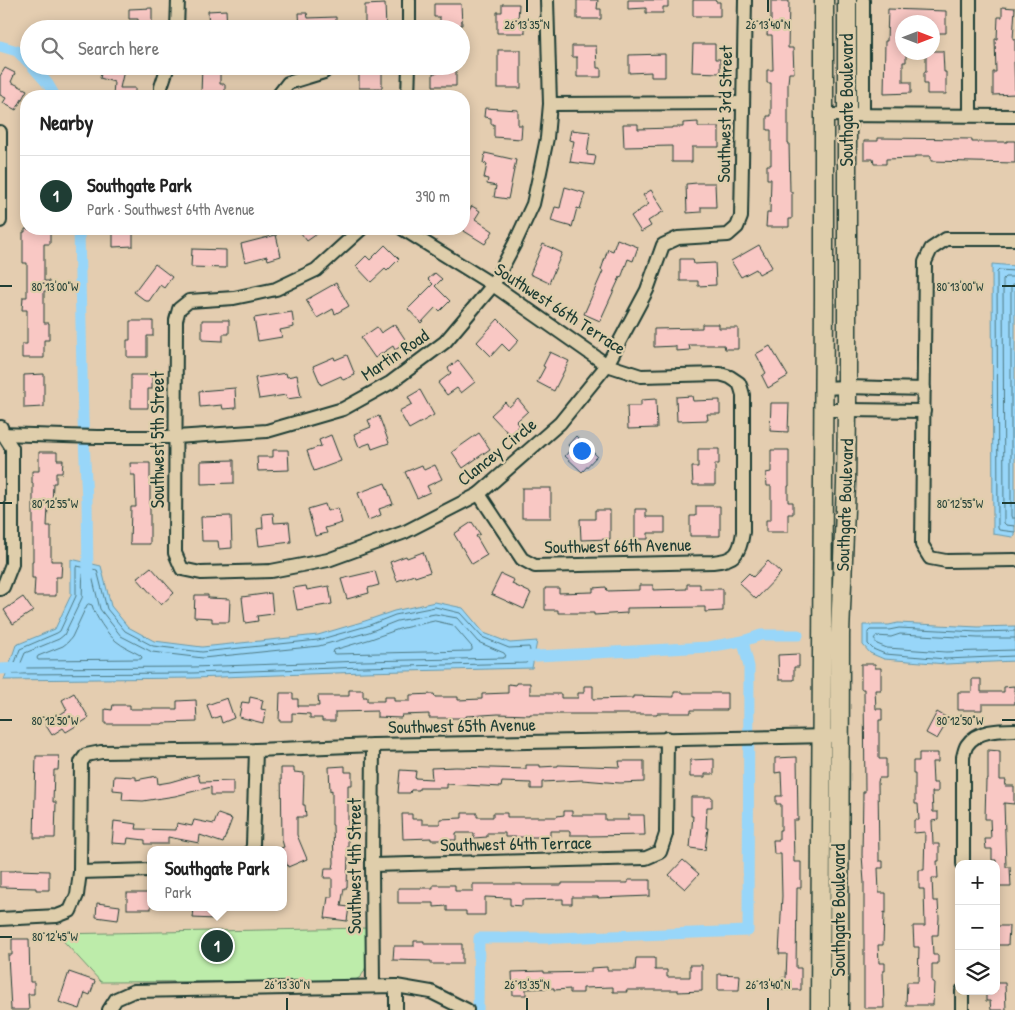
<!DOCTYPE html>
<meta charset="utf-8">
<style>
:root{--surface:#fff;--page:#f6f6f6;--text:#222;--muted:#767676;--line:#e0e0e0;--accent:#1f3d34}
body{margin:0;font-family:"Patrick Hand",sans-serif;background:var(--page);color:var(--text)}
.controls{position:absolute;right:15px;bottom:15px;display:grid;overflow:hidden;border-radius:10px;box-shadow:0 2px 12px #0003}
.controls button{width:45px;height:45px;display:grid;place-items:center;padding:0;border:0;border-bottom:1px solid var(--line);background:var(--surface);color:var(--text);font:25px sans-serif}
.compass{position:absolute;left:895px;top:15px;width:45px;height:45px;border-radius:50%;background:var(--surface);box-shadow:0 2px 12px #0003;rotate:90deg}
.you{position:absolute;left:581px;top:450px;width:18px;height:18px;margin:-12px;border:4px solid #fff;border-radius:50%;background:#1a73e8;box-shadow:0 0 0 8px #1a73e833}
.badge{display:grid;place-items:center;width:32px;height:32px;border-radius:50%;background:var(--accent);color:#fff;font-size:16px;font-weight:700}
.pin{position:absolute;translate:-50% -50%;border:2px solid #fff;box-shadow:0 1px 5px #0006}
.popup{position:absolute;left:147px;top:846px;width:140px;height:65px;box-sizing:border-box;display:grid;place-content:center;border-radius:10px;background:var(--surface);filter:drop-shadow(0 1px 4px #0005);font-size:16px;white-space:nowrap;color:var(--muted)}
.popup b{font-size:19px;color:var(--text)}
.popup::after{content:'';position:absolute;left:50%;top:100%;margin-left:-10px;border:10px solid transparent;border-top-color:var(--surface)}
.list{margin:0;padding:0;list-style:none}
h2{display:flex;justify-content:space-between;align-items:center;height:65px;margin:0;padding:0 20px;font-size:21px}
h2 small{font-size:16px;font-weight:400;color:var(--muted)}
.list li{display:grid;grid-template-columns:32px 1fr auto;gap:15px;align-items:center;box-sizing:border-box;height:80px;padding:0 20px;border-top:1px solid var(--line)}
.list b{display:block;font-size:19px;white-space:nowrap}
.list p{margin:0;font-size:16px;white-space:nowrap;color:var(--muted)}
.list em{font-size:16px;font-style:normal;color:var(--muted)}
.icon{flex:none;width:28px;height:28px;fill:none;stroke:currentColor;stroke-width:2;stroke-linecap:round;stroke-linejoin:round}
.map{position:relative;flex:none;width:1015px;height:1010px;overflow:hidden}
.search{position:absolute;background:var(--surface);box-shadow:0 2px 12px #0003;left:20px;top:20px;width:450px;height:55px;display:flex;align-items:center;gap:12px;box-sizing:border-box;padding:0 18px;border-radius:28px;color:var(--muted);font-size:19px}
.panel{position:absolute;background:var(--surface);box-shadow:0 2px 12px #0003;left:20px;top:90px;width:450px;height:145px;border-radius:20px}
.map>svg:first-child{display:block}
.green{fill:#bdecaa;stroke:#6e946f}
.water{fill:#98d6f9;stroke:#6899aa}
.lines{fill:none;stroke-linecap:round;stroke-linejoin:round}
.shore{stroke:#4f7a83;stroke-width:1}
.canal{stroke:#98d6f9;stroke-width:11}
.building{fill:#f9c8c4;stroke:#1f3d34}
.minor-casing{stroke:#1f3d34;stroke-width:16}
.secondary-casing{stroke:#1f3d34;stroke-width:21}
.minor{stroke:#dfceab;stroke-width:12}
.secondary{stroke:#dfceab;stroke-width:18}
.ticks{fill:none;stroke:#1f3d34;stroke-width:2}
.labels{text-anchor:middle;stroke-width:4.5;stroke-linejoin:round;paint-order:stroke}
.street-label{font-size:18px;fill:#1f3d34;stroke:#dfceab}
.ticks-label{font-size:12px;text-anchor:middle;fill:#1f3d34;stroke:#dfceab;stroke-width:4.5;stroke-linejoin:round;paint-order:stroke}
</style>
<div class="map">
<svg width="1015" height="1010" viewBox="0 0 1015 1010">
<rect width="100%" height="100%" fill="#e4cdb0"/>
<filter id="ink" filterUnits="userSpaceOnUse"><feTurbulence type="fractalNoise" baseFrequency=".02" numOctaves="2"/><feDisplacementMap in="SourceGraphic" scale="10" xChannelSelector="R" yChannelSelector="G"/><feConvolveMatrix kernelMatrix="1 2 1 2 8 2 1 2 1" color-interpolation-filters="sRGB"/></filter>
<g filter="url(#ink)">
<path class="green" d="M367,928C367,942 372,974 355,980C355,980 347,981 347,981L101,982L57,934Z"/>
<g class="water">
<path d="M992,264L1015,266V536L1013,537L993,534Z"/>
<path d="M71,559L101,566L111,606L128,627L154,641L202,647L318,635L365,621L394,611L435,602L463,608L484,633L510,643L537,641L532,668L364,672L193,678L4,680L16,645L55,629L71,595Z"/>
<path d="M898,623L978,627L1015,626V661L946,664L884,659L870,653L863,645V625H889Z"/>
</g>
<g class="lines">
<g class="shore">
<path d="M1015,271L999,270L997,272L998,528L999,530L1015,532"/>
<path d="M1015,277H1005L1003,279L1004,523L1006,525L1015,526"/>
<path d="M1015,285H1012L1011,287V516L1012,518H1015"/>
<path d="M77,566L97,570L107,609L125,631L153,646L202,652L318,640L367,626L395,615L435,607L460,613L482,637L509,648L529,647C531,651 530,661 526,663L364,667L193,673L13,674L12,671L20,649L57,633L60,631L76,596V568Z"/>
<path d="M83,574H85L92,576L100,609L103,613L121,636L152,652L203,658L319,646L369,632L397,621L435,614L457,618L478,642L504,653L506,656L503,658L364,661L193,667L22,668L20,665L25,653L59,639L64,635L82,598Z"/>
<path d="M89,604L92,605C95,616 107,634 116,641C123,647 133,651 140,655L142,657L141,659L38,660L37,658L38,656L63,646L68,642L72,637L87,605Z"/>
<path d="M435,621L453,625L472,647V650L470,651L335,654L333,653L334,650L371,639L399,629Z"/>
<path d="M1015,631L978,632L899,628L889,630H870L868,632V644L873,649L885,654L946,659L1015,656"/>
<path d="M1015,638H978L900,634L891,637L876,636L874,639L877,644L887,648L946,652L1015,650"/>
</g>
<g class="canal">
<path d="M0,46L17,51L29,63"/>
<path d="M32,66L48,84L55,96"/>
<path d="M79,229L83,420L87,500L88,577"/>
<path d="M519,657L708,647L743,641L761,635H798"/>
<path d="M0,669L21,668"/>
<path d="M478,1010L479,938H557L748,931L749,667L743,641"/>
</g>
</g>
<g class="building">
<path d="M577,0H598L597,9H601V19H577Z"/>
<path d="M628,0H668V7H663V13H646V8L628,9Z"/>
<path d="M693,0H715L716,2H720V16H693Z"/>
<path d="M771,1H789L788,48H793L794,73H789L788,83V143H789L790,192H792V219H789V227H766L767,213H770L771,179H767V165H771V130H767V116H771V83H767V70H773L772,35H767L768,21H771Z"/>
<path d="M385,4L386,29H365V5Z"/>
<path d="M434,4H461L462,25H457V29H440V17H434Z"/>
<path d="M502,4H519L518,21H525V33H497V12H502Z"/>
<path d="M1002,7L1015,8L1013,39H1015V61L1014,62L1015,94L993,95V72H996L995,39H997L998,17H1002Z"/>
<path d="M152,8V29H138V19H129V9Z"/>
<path d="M888,9L946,11V33H932V22H902V52H906V62H903V82H911V93L884,94L885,41H887Z"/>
<path d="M226,10L227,29H209L208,11Z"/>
<path d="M299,13H307L308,18L336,17V29H300Z"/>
<path d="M693,44H715V59H720V73L692,72Z"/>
<path d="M572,46H596L597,68H601V77H577V57H572Z"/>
<rect x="498" y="50" width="23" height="38"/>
<path d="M932,51H943L944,72H946V94H927V84H924V72H926V52H932Z"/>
<path d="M665,54V77H651V72L629,73V55Z"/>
<path d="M103,66H125L120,88H135V96H113L114,82L100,78Z"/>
<path d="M202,66H220V84H225V94H201Z"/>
<path d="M365,66H382V88H359V70H365Z"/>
<path d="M438,66H456V86H433V73H438Z"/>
<path d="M5,68L15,73L11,82L27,90L16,110L3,103L6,98L0,95V76Z"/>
<path d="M485,108L518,110V125H522L521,139L494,137V124H491V118L484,117Z"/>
<path d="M698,122V127H719V147H692V162H672V146L624,147L623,124H638V129L672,128V127H683V123Z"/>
<path d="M571,130L590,132L587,155L596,156L594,165L570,162L574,141L569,140Z"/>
<path d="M878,138L972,139V142H1007V141H1015V163L931,161V156H915V158L886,159V164H874L873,159H864V141H878Z"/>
<path d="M485,153L516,160L508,199L494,197L496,186L487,184L488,179L484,178L487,164L483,163Z"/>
<path d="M697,183H715L716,207H701V212L687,213L686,184Z"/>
<path d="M565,187L585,193L580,209L577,208L572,227L551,221L555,207L560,208Z"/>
<path d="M651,190L664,211L648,221L651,226L641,232L631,216L649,204L643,195Z"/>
<path d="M472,206L480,211L475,219L493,231L485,244L464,231V218Z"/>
<path d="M25,229H50V244H44V281H49V291H44V323H49V340H44V358H22V344H27V310H22L23,297H27V263H23V232H25Z"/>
<path d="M113,229H133V246L113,247Z"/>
<path d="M298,229H324L307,241Z"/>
<path d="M276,235L281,256L268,260L267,256L245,262L241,244Z"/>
<path d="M617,239L638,247L633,261L628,259L621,278L620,277L600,321L584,314L603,271L601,270L608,249L613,251Z"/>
<path d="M543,244L562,253L549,283L530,274Z"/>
<path d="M385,245L399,259L387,271L385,269L371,282L356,266L366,256L370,260Z"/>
<path d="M759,245L772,267L759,274L756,269L741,277L731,261Z"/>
<path d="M192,249L226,250V268L191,267Z"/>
<path d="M680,259H693L694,264L715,263L716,285L698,286V281H680Z"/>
<path d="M155,264L172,277L164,288L160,285L149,301H146L134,292Z"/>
<path d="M435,273L442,279L435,286L450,301L440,311L436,307L421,323L408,309L433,284L428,279Z"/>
<path d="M336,283L349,306L335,314L333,309L317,318L306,300Z"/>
<path d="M292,312L294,327L280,330L282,337L258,341L254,318Z"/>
<path d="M498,319L519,340L509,351L502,344L491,356L477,342Z"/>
<path d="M202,320H229V334H223V341L202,340Z"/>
<path d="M130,321H153V336H147V357H127V340H130Z"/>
<path d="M395,324L407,342L395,350L393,346L375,358L361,338L377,327L381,333Z"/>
<path d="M702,324H719V328H738V349H725L724,345H689L690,350L676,351V346L654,347V329L702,328Z"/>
<path d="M770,346L788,376L768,388L762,376L766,373L756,354Z"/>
<path d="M550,352L569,361L554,391L537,382L545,367L543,366Z"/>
<path d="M347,355L355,375L343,380L341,376L321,385L313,366L334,357L335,360Z"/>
<path d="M458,360L475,382L461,393L457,388L447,395L438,383L451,373L448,368Z"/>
<path d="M286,373L287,377L297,375L301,397L287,399L286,395L259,399L255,378Z"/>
<path d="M44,374V407L24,408V375Z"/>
<path d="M131,375H152V389H148V408H131Z"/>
<path d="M235,388L236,408L223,409L222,405L200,407L199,391Z"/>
<path d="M420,390L434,415L409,429L399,411L412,404L408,397Z"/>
<path d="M692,396L693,401L720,400V414H707L708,420L677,421L676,397Z"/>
<path d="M518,399L528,411L516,422L519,426L510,435L491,415L505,402L509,407Z"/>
<path d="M656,399L657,428L628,429L627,406H641V400Z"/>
<path d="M771,403H789L788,432L770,431Z"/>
<path d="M379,416L389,443L372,449L370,443L359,447L354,434L371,427L368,420Z"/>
<path d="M479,433L490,449L463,468L452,452Z"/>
<path d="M331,435L341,461L314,471L307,451L321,446L319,440Z"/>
<path d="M576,436L597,456L582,472L565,456L571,449L568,445Z"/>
<path d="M698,449H719V464H715V485H693L692,467H698Z"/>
<path d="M273,450H288L289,470L258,471L257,457H273Z"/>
<path d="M771,450H789V486H788V502H793V514H788V532H766V520H771V486H767L766,473L771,472Z"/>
<path d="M39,452H57V460H63L62,473H56V483H53L52,507H48L47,526H51V561H62L61,577H56V596H34L35,578H32V561H33V483H32V471H39Z"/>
<path d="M234,460V483L201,484V461Z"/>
<path d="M130,463H150V544H130L131,507H136L135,475H131Z"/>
<path d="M422,465L424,470L435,465L442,479L427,486L430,492L417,498L405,472Z"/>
<path d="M385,483L393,504L379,509L381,515L368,520L358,493Z"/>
<rect x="522" y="488" width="29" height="30"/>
<path d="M325,504L327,511L338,508L342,523L325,528L327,533L315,536L308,509Z"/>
<path d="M696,506H720V536H690V516H696Z"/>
<path d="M635,509H646V517H665V533H648V539H635Z"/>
<path d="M595,510H610V539L581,540L580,519H595Z"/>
<path d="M273,513L274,523L289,522L291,542L259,546L257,529L263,528L262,514Z"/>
<path d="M231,516L232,548L219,549L218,541H202L201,517Z"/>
<path d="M472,522L480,534L476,536L487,555L472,564L454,534Z"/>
<path d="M423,552L430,572L415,577L414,575L397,581L390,562L406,556L407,558Z"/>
<path d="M768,561L781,573L756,599L739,583L749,573L753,577Z"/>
<path d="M151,567L174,593L161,605L137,578Z"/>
<path d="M375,571L379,585L368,588L369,593L347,599L341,579Z"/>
<path d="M501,574L514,580L512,584L531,593L524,609L491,594Z"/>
<path d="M687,584H700V589H723V611L705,612V607L627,608V613L594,615V613H558V610H545V588H559V593L593,592V588L606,587L607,591L639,590V585H653V590L687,589Z"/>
<path d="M306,586L307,590L329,586L332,604L297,610L293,588Z"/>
<path d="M271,593L273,614L257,616L258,621L245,623L242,597Z"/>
<path d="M195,595H208V598L230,599L229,622H212V618L194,617Z"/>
<path d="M23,597L33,611L13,624L4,610Z"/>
<path d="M799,654V667H794V680H779L778,655Z"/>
<path d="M861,664H875V668H881V690H875L876,709H882V720H879V759H886V778H879L878,782L879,861H883V868H878L879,893H886V913L884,912L883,945H878L879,963H885V971H883L884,1008H864V882L862,855L863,792H865L864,689H861Z"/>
<path d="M972,679H981V692H1004V687L1014,686L1015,704H982V710H958V692H972Z"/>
<path d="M516,683H530V694H561V698H578V693H584V686H593V699L633,698V696L674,697V692H683V693H727V710H691V713H657V714H530V715L498,714L466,716V718H429V714L402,715L401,718L377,717V711L335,712V721H322V718H310V714L292,713V721H279L280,693H293V699H298V706H319L318,696H349V690H363V697H367V701H384V697H394V701H410V695L434,694L435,697H458V700L482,699V694L508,693V684L516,685Z"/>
<path d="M74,693L89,718L66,732L63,728L52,735L45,724L67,710L62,700Z"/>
<path d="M250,697L263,700L261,709L266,710L263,723L239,717L242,702L249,703Z"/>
<path d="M227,698L234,718L222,723L220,716L212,719L207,705Z"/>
<path d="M196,700L197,722L163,723L162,724H105V709L112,710L113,705H130V709H177V701Z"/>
<path d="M937,712L949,719L937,739L926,733Z"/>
<path d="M988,750L1000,751V780H1006L1005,786H1014V804L1004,803L1006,867H1010L1011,887H996V860H992V849H986L985,839H991L990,819H985L986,780H988Z"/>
<path d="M919,753H938V762H932L933,783H938V792H932L933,812H938V820L932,821L933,844H939V861H937L938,878H932L933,901H938L939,918L938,935H932L933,955H938V964H932V982H934L933,1005H906L907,982H918L919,947H914L913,926H925L924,889H919V870H924L925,832L914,833V820H919L918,804H915V774H913V761H919Z"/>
<path d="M36,756H59L58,770H54L53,802H56L55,838H34Z"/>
<path d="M797,757L798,820H793L794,862H801V888H797L796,968H801V990H781L782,978H786L787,954H779L782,896L781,854H774L773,840H779V830H781V804H776V796H782L781,772L775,773V758Z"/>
<path d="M714,759V774H705V777H690V760Z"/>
<path d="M619,761H644V782L620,783L582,780L542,782V789H531V783L502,782L501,787L447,784V788H419V790H411L410,793H398L400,770L416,771L415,778L432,779L431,768L456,767L526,769V765H540V767L558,766V765L620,767Z"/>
<path d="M345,766V772H352V785H348V855L347,888H344L341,906L349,907L347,921L325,918L328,897H332V878H324L325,868H333L334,863L333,825H332V790L330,791L329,767Z"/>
<path d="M281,768H294V772L304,773L303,805H305L306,817H297V835L307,859L288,867L283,855V850H281V848L284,847L282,840Z"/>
<path d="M198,774L200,782L233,781V795H211V787L175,796L143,801L122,800L123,791L113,790L114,776L136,777V780L157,776L158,784L170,782Z"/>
<path d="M691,797H712V807H707L706,828H708L705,850L690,848L693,816H691Z"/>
<path d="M564,811H572V815H605V820H628V815H644L645,835L588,836V835H570V831H550V837H505V833H487V837L474,838V833H456V840H431V838L403,839L402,814H412V819H422V824H440V819L462,818V813H477V817H493V813H507V817H557V816L564,815Z"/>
<path d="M218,814L232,819L223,843L200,835L199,843L168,837V844H145V840L128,838L127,844L112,843L114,821L137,824L136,829L176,830L177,823L192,826L194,820L214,824Z"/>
<path d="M683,860L699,874L685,889L669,875Z"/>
<path d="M16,870L49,871V890H36V888L0,887V871H15Z"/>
<path d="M628,880H650V896L598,898V897H572V904H563V899L522,900V906L510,905V898L485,897V915H466V911H447V906L434,907V903H398V888H433V885H455V891H473V884H522V885H562V883H628Z"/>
<rect x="127" y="893" width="24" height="16"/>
<path d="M97,903L120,906L118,920L96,917Z"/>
<path d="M194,907H216L215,919L193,918Z"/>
<path d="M996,926H1009L1008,945H996Z"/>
<path d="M12,939H29L30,982H34V994H28L29,1010H11L8,955H12Z"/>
<path d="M414,941H424V944H462V964H431V961L393,960L394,946H414Z"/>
<path d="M636,958H655V970H667V977H690V965H702V991L678,992V990H626L627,992H613V987L583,988V993H570V989L554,990V988L526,989V995H513L512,972L544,971V973L591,972V968L607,967V970H635Z"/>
<path d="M69,972L95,981L90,995L85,993L80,1009L59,1002Z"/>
<path d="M718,974L740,975L739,990H718Z"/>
<path d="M996,983H1005L1006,1010H991L990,1001H986V991H996Z"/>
</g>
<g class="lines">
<defs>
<g id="minor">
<path d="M177,29L178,0"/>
<path d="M409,29V0"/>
<path d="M161,96V87L168,66"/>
<path d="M278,96L288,83L324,72"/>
<path d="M408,96L409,66"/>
<path d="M550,104L742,103"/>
<path d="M823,115L1015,116"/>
<path d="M863,115V0"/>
<path d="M970,115V0"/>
<path d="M0,132V221"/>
<path d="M361,229L316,270L276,289L234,298L189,301L179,309L176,320L175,553L182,569L201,573L271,571L328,560L405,532L479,494L560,423L607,365L647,290L663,245L678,238L728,235L737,227L741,217L745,0"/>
<path d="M403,229L493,285L607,365L641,376L720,374L730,377L739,383L741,388L743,395V532C740,554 735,560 713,562L535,566L522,559L479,494"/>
<path d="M1015,239H946L931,249L925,262L922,545L930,558L946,561L1015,560"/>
<path d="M823,388L847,387L924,389"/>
<path d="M823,410H847L924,411"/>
<path d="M0,434L97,437H176L267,431L343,409L390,383L445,342L493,285L515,243L533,204L540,172L547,138L550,104L547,0"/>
<path d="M0,589L3,587L12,564V448L3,434L1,427"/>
<path d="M373,745L372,865L373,986"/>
<path d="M252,850L253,845L256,750"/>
<path d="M963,864V757C964,753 965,748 967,745C977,730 999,730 1015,730"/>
<path d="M372,865L646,858L660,852L666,834L667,738"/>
<path d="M80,872L151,870"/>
<path d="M0,919L57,916L70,911L77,895L80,872L81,762L86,755L101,752L256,750L373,745L830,736"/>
<path d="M396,986V1010"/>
<path d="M109,1010L116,999L134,991L396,986L431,992L467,1010"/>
<path d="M962,1010V991"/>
</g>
<g id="secondary">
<path d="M820,1010L824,299V0"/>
<path d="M839,1010L840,634L846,484L847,410V0"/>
</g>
</defs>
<use href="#minor" class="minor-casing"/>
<use href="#secondary" class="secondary-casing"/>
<use href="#minor" class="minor"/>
<use href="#secondary" class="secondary"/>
</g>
</g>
<path class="ticks" d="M527,0V12M768,0V12M0,286H12M1002,286H1015M0,503H12M1002,503H1015M0,720H12M1002,720H1015M0,937H12M287,998V1010M527,998V1010M768,998V1010"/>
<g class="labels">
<g class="street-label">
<text transform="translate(847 100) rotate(-90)" y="6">Southgate Boulevard</text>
<text transform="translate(725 114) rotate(-89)" y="6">Southwest 3rd Street</text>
<text transform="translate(560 309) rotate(33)" y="6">Southwest 66th Terrace</text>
<text transform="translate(395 355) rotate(-34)" y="6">Martin Road</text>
<text transform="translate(158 440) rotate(-90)" y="6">Southwest 5th Street</text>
<text transform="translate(497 452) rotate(-39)" y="6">Clancey Circle</text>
<text transform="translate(845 505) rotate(-88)" y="6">Southgate Boulevard</text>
<text transform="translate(618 546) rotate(-1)" y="6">Southwest 66th Avenue</text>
<text transform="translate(462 726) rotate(-1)" y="6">Southwest 65th Avenue</text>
<text transform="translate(516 844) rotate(-1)" y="6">Southwest 64th Terrace</text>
<text transform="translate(355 866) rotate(-90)" y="6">Southwest 4th Street</text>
<text transform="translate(839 910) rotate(-90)" y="6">Southgate Boulevard</text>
</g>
</g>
<g class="ticks-label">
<text x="527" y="29">26°13'35"N</text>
<text x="768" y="29">26°13'40"N</text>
<text x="960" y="291">80°13'00"W</text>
<text x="55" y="291">80°13'00"W</text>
<text x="960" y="508">80°12'55"W</text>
<text x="55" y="508">80°12'55"W</text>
<text x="55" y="725">80°12'50"W</text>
<text x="960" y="725">80°12'50"W</text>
<text x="55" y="941">80°12'45"W</text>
<text x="287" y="989">26°13'30"N</text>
<text x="527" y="989">26°13'35"N</text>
<text x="768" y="989">26°13'40"N</text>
</g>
</svg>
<div class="controls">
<button>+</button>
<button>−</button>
<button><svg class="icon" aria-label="layers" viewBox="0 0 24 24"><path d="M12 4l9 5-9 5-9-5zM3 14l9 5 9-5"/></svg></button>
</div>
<svg class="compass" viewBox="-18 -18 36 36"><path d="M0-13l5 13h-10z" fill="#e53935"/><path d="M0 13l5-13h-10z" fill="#767676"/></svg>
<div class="you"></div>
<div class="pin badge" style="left:217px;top:946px">1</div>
<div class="popup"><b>Southgate Park</b>Park</div>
<div class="search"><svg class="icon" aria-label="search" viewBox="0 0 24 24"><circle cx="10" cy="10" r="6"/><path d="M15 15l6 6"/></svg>Search here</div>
<section class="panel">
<h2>Nearby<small></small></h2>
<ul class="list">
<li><span class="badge">1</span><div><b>Southgate Park</b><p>Park · Southwest 64th Avenue</p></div><em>390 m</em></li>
</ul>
</section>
</div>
